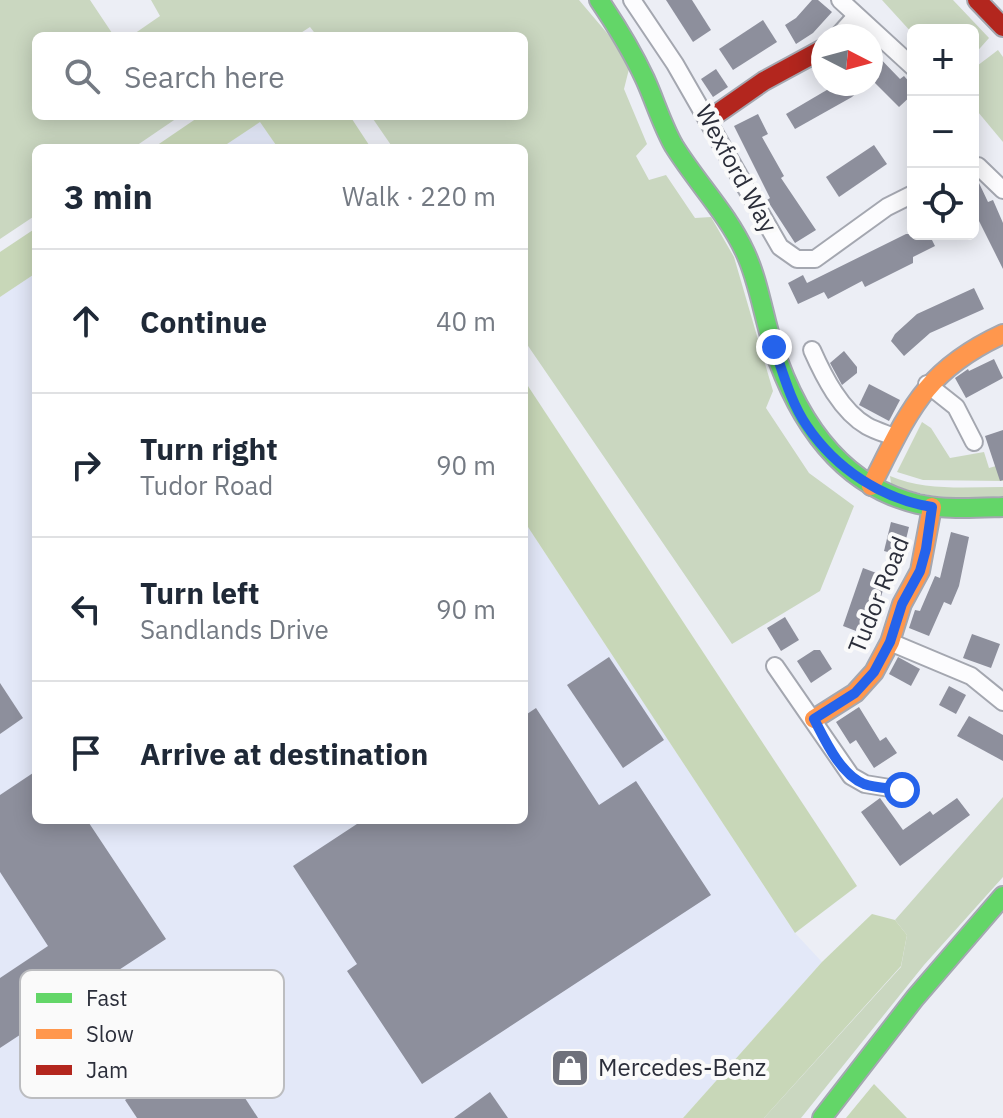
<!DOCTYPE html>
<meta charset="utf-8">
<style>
:root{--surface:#fff;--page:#f2f2f3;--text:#1f2937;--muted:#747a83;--line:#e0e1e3}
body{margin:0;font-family:"IBM Plex Sans",sans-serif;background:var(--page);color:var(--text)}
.controls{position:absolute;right:24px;top:24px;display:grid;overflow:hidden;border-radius:12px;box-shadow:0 4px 20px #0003}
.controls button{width:72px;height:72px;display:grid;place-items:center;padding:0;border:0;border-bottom:2px solid var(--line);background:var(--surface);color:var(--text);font:40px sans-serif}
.compass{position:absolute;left:811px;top:24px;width:72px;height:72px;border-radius:50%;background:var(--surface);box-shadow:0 4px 20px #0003;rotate:96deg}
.stop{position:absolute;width:24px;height:24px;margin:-18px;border:6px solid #2563eb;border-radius:50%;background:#fff}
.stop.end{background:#2563eb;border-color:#fff;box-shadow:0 2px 8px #0008}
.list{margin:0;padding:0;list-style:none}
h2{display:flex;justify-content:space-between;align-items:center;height:104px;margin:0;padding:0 32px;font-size:34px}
h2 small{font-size:26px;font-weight:400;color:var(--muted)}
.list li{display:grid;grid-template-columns:52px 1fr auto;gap:24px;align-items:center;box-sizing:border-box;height:144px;padding:0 32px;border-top:2px solid var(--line)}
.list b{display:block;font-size:30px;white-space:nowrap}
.list p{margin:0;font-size:26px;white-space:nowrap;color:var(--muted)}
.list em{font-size:26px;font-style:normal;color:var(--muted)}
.icon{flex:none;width:44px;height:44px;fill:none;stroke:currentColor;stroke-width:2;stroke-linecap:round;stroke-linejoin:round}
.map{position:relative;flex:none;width:1003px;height:1118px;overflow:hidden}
.search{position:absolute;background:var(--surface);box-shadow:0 4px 20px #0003;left:32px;top:32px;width:496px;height:88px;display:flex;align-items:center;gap:20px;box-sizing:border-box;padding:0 28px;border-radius:12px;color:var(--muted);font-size:30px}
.panel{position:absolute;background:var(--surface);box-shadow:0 4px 20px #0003;left:32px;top:144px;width:496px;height:680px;border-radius:12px}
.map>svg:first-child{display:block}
.built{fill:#e3e8f8}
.green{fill:#cad7c0}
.forest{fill:#c8d7b8}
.building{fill:#8d8f9c}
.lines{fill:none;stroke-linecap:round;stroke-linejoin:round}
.street-casing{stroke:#a4a7b0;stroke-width:20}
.fast-casing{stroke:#a4a7b0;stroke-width:22}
.slow-casing{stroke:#a4a7b0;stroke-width:22}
.jam-casing{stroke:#a4a7b0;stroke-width:22}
.street{stroke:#fcfcfe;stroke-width:16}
.fast{stroke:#63d668;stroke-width:18}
.slow{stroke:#ff974d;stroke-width:18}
.jam{stroke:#b3261e;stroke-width:18}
.route{stroke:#2563eb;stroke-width:10}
.labels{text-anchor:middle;stroke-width:8;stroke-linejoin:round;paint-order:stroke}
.street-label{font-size:24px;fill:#2b2e3a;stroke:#fafafa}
.poi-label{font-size:24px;fill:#2b2e3a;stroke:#fafafa;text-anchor:start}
.key{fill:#fafafa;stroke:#bcbdc0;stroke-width:2}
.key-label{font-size:22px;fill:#2b2e3a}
</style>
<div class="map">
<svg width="1003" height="1118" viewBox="0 0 1003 1118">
<rect width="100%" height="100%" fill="#eceef5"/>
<g class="built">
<path d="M260,121L278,148H221Z"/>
<path d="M36,273V820H524V521L795,933L822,962L683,1118H0V297Z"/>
</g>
<g class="green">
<path d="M0,0H90L114,36H36V116H180L133,148H36V215L0,239Z"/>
<path d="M151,0H579L618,46L629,69L624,89L647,144L636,156L649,180L666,175L695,218L711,217L734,257L773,391L766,408L809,473L854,506L820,591L732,644L524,340V148H393L371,116H524V36H317L310,27L296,36H131L160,16Z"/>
<path d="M882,0H953L989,38L973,56V30H913V34Z"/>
<path d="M998,50L1003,57V142L973,106V69Z"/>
<path d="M922,422L931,428L950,458L984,452L989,468L1003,464V481L923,480L897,472Z"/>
<path d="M890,476C925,491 965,487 1003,487V496C961,499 931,500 891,484Z"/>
<path d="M1003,797V877L924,965L801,1118H764L901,967L907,935L895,920Z"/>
</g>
<g class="forest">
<path d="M200,116H350L371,148H278L260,122L221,148H153Z"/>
<path d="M36,228V273L0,297V252Z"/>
<path d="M524,380L857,886L795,933L524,521Z"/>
<path d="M872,914L895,920L907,935L901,966L764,1118H683L822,962Z"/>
<path d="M874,1084L907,1118H846Z"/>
</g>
<g class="building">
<path d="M666,0H692L711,30L693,42Z"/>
<path d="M812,0H818L832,12L813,33L796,44L785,25L796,18Z"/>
<path d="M763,20L777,42L733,70L719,49Z"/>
<path d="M871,49L900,79L904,76L913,86V94L899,107L871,79Z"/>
<path d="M716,69L728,87L713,97L701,79Z"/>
<path d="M837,84H866L852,97L795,129L786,114Z"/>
<path d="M758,114L768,134L762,137L784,176L781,178L816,230L795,243L767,200L770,198L734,126Z"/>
<path d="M874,145L887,164L839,197L826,177Z"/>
<path d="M973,178L979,183L988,202L993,200L1003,223V269L973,209Z"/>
<path d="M906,234H929L935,246L913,257V263L865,287L862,281L828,299L824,292L798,304L788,283L803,275L807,283Z"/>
<path d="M974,288L984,309L930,333L904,356L891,341L895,334L917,314Z"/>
<path d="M844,351L857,367V373L842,385L830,363Z"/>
<path d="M994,359L1003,378L966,398L955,378L968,369L969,371Z"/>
<path d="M869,384L900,400L889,421L859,405Z"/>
<path d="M1003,430V480L1000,481L985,436Z"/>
<path d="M891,522L909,527L902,556L884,551Z"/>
<path d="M951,532L969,537L959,586L951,605L944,602L929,636L909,628L915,610L920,611L935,576L940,578Z"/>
<path d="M863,568L887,577L869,636L843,626Z"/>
<path d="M785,617L799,640L781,651L767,628Z"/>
<path d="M972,634L1000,644L991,668L963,658Z"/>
<path d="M814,650H820L832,669L811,683L797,661Z"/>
<path d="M609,657L664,740L623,768L567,685Z"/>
<path d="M898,657L920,669L911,686L889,674Z"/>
<path d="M0,683L23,718L0,734Z"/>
<path d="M949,686L966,695L956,714L939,705Z"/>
<path d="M859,707L880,741L886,737L897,753L874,768L856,740L850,744L836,722Z"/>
<path d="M536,708L599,805L636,781L711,895L422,1084L347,971L357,964L293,866L363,820H524V716Z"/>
<path d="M969,716L1003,735V761L957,736Z"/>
<path d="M36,771V820H87L166,939L0,1048V978L48,946L0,872V795Z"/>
<path d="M880,798L903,830L930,811L933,815L957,798L970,815L900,866L861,812Z"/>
<path d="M210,1044L258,1118H137L125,1100Z"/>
<path d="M490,1092L508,1118H454Z"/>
</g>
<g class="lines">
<defs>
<g id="street">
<path d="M632,0L675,64L780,247L797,259H815L887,207L913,194"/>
<path d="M840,0L913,67"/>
<path d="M838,36L856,16"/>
<path d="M973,167L978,166L1003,190"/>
<path d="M812,350C824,377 841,411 867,426C876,431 887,434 896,438"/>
<path d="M927,384L956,407L974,442"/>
<path d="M890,642L971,676L1003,702"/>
<path d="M775,666L851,776L865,784L902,790"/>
</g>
<g id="fast">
<path d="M599,0C616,25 632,51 645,79C655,101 662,125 674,146C697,183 727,213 745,252C759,282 763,315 773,346C797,419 839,485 918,504C946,510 975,508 1003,507"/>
<path d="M822,1118L915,998L1003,896"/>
</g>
<g id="slow">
<path d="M871,486C909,412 923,371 1003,334"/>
<path d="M814,719L855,693L874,672L890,642L902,604L920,571L932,507"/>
</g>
<g id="jam">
<path d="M977,0L1003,27"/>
<path d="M708,120L764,81L823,49"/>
</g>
</defs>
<use href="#street" class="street-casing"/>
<use href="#fast" class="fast-casing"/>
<use href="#slow" class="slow-casing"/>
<use href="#jam" class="jam-casing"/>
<use href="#street" class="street"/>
<use href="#fast" class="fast"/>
<use href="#slow" class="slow"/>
<use href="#jam" class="jam"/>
</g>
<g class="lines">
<path class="route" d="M774,347C783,373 791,403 807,426C836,469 882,499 932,507L926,549L920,571L902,604L890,642L874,672L855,693L814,719C825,740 840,774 864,784C875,788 890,788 902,790"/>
</g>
<defs>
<symbol id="shop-square" viewBox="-11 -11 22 22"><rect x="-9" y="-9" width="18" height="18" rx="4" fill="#6f717b" stroke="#fafafa"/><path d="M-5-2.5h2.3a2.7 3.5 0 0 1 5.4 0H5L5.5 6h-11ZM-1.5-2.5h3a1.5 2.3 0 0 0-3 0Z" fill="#fff"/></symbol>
</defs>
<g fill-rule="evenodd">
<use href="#shop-square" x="548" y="1046" width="44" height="44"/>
</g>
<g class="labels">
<g class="street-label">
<text transform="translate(736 169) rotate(61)" y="8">Wexford Way</text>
<text transform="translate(879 595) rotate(-68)" y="8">Tudor Road</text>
</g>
<g class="poi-label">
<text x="598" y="1076">Mercedes-Benz</text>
</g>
</g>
<rect x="20" y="970" width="264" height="128" rx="12" class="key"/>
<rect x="36" y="993" width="36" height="10" fill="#63d668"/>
<rect x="36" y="1029" width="36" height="10" fill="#ff974d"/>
<rect x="36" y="1065" width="36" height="10" fill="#b3261e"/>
<g class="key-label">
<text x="86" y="1006">Fast</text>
<text x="86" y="1042">Slow</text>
<text x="86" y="1078">Jam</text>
</g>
</svg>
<div class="controls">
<button>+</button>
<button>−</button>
<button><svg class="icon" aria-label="locate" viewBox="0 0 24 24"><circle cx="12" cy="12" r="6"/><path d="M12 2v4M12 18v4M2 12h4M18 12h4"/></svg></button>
</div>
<svg class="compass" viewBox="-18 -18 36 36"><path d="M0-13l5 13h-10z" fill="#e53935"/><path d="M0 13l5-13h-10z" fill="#747a83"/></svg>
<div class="stop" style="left:902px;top:790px"></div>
<div class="stop end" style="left:774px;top:347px"></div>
<div class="search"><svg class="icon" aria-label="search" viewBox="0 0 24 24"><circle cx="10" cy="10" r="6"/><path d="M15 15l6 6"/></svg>Search here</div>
<section class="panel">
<h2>3 min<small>Walk · 220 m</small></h2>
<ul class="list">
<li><svg class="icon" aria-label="ahead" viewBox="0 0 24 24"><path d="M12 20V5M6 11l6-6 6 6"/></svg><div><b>Continue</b></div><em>40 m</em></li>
<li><svg class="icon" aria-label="right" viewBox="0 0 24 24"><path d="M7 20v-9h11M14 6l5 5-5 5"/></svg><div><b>Turn right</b><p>Tudor Road</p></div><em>90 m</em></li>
<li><svg class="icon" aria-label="left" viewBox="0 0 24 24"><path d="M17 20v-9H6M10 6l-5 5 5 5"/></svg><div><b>Turn left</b><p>Sandlands Drive</p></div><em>90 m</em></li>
<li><svg class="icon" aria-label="arrive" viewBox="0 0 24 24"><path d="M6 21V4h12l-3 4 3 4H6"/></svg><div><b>Arrive at destination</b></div></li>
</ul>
</section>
</div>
